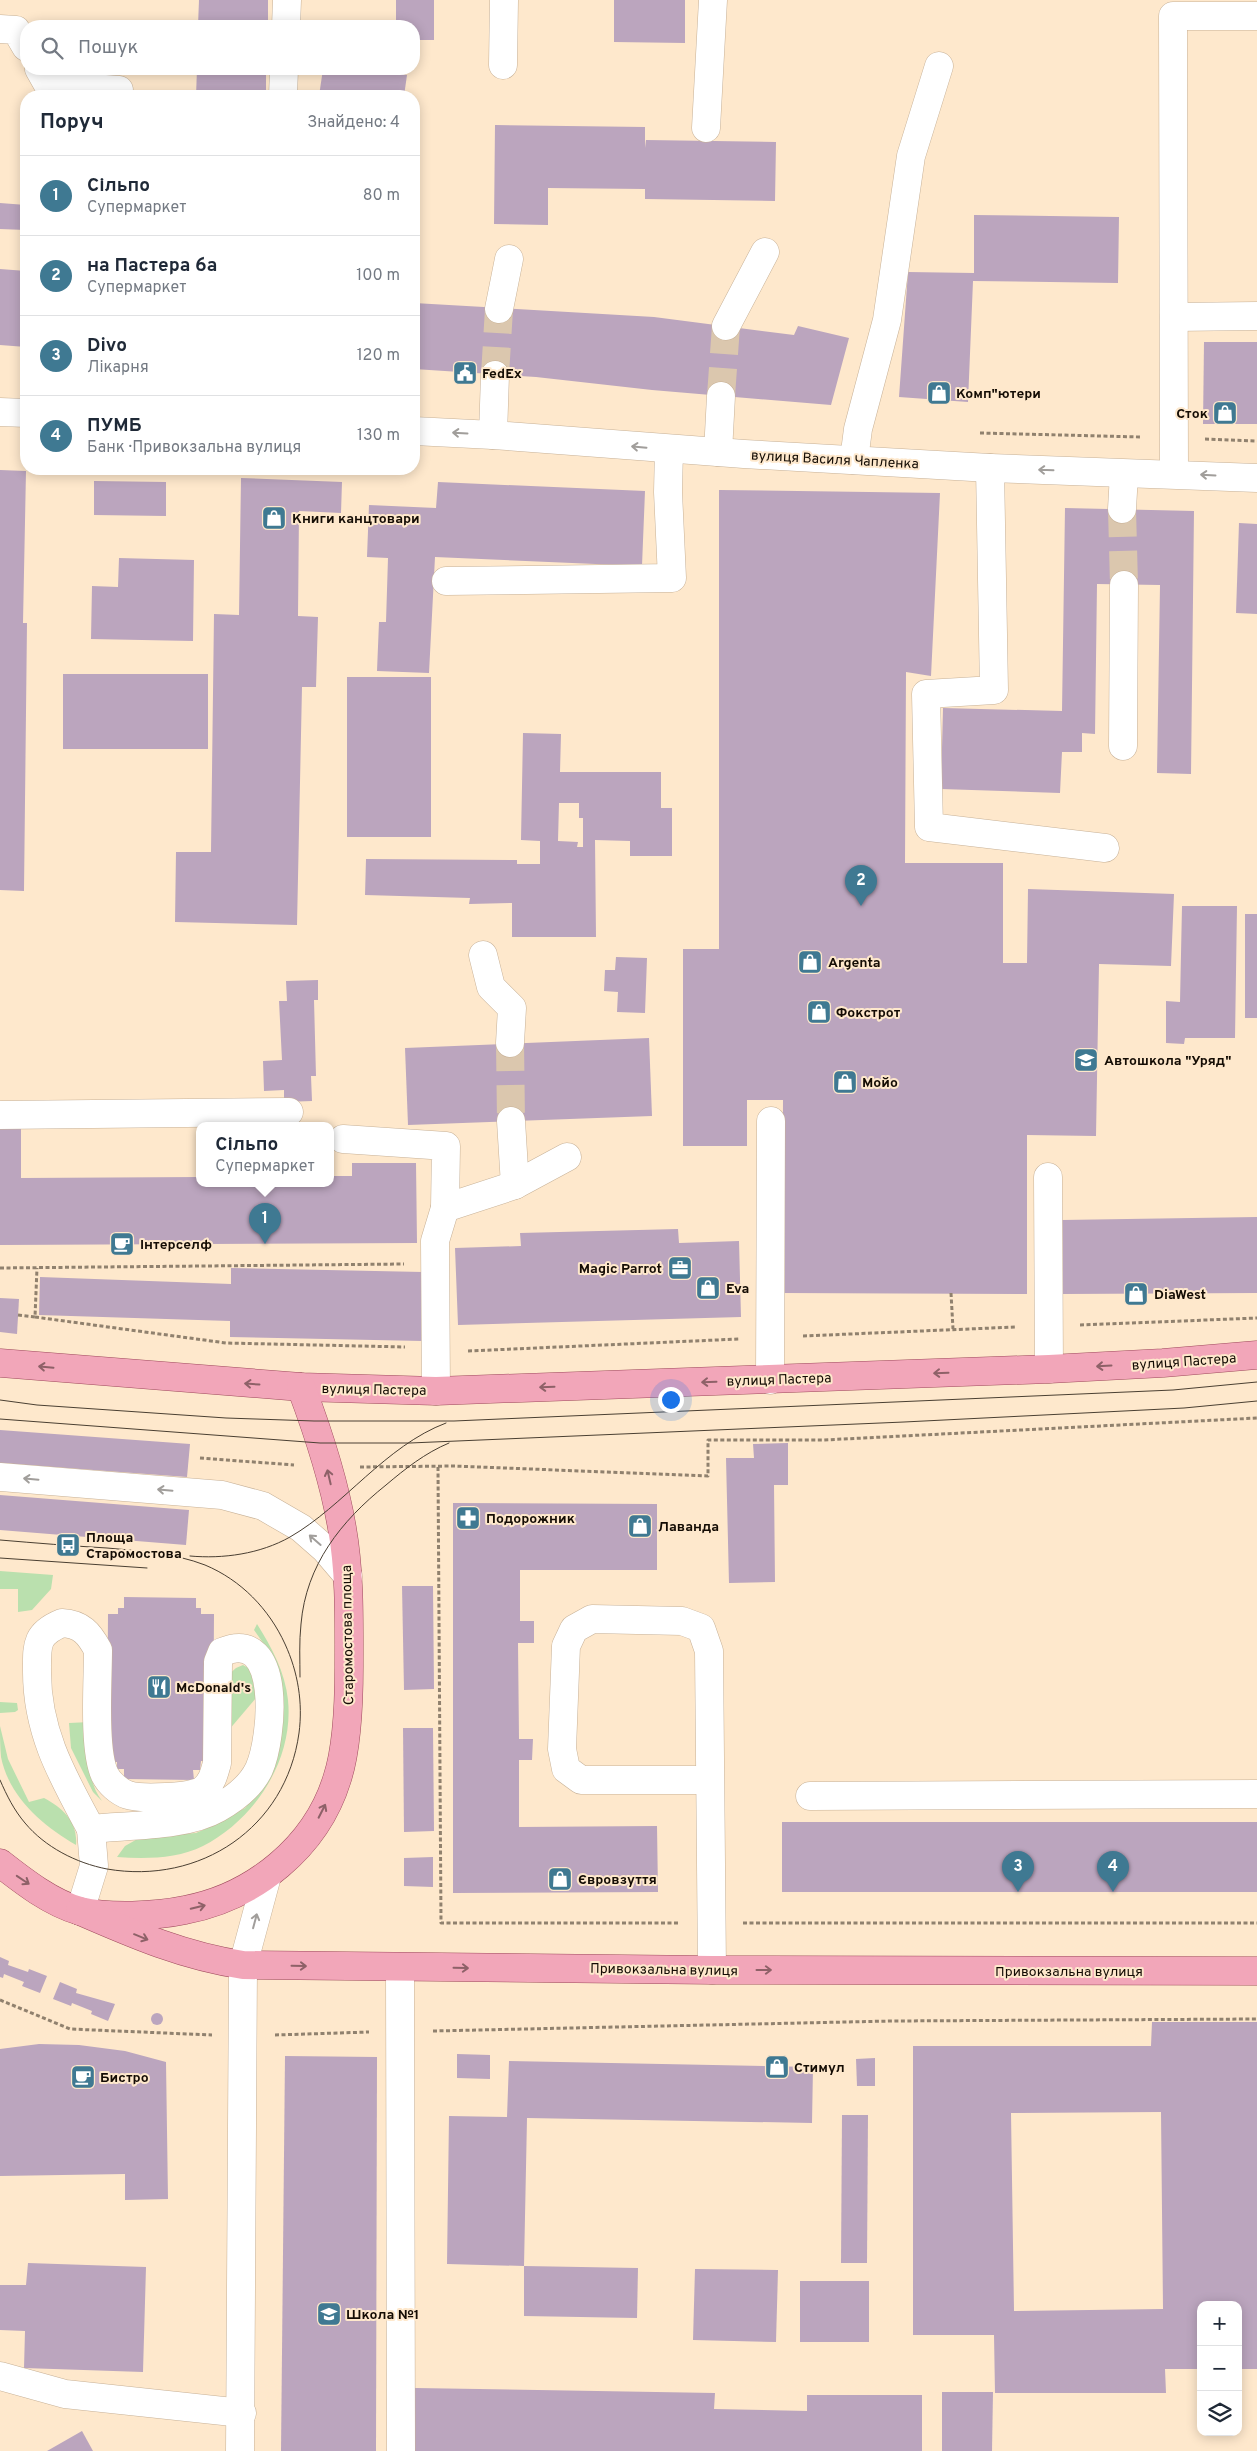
<!DOCTYPE html>
<html lang="uk">
<meta charset="utf-8">
<style>
:root{--surface:#fff;--page:#f2f2f3;--text:#1f2937;--muted:#747a83;--line:#e0e1e3;--accent:#3f7992}
body{margin:0;font-family:Overpass,sans-serif;background:var(--page);color:var(--text)}
.controls{position:absolute;right:15px;bottom:15px;display:grid;overflow:hidden;border-radius:10px;box-shadow:0 2px 12px #0003}
.controls button{width:45px;height:45px;display:grid;place-items:center;padding:0;border:0;border-bottom:1px solid var(--line);background:var(--surface);color:var(--text);font:25px sans-serif}
.you{position:absolute;left:670px;top:1399px;width:18px;height:18px;margin:-12px;border:4px solid #fff;border-radius:50%;background:#1a73e8;box-shadow:0 0 0 8px #1a73e833}
.badge{display:grid;place-items:center;width:32px;height:32px;border-radius:50%;background:var(--accent);color:#fff;font-size:16px;font-weight:700}
.pin{position:absolute;translate:-50% -41px;filter:drop-shadow(0 1px 2px #0008)}
.pin::after{content:'';position:absolute;top:26px;width:18px;height:15px;background:inherit;clip-path:polygon(0 0,100% 0,50% 100%)}
.popup{position:absolute;left:196px;top:1122px;width:138px;height:65px;box-sizing:border-box;display:grid;place-content:center;border-radius:10px;background:var(--surface);filter:drop-shadow(0 1px 4px #0005);font-size:16px;white-space:nowrap;color:var(--muted)}
.popup b{font-size:19px;color:var(--text)}
.popup::after{content:'';position:absolute;left:50%;top:100%;margin-left:-10px;border:10px solid transparent;border-top-color:var(--surface)}
.list{margin:0;padding:0;list-style:none}
h2{display:flex;justify-content:space-between;align-items:center;height:65px;margin:0;padding:0 20px;font-size:21px}
h2 small{font-size:16px;font-weight:400;color:var(--muted)}
.list li{display:grid;grid-template-columns:32px 1fr auto;gap:15px;align-items:center;box-sizing:border-box;height:80px;padding:0 20px;border-top:1px solid var(--line)}
.list b{display:block;font-size:19px;white-space:nowrap}
.list p{margin:0;font-size:16px;white-space:nowrap;color:var(--muted)}
.list em{font-size:16px;font-style:normal;color:var(--muted)}
.icon{flex:none;width:28px;height:28px;fill:none;stroke:currentColor;stroke-width:2;stroke-linecap:round;stroke-linejoin:round}
.map{position:relative;flex:none;width:1257px;height:2451px;overflow:hidden}
.search{position:absolute;background:var(--surface);box-shadow:0 2px 12px #0003;left:20px;top:20px;width:400px;height:55px;display:flex;align-items:center;gap:12px;box-sizing:border-box;padding:0 18px;border-radius:20px;color:var(--muted);font-size:19px}
.panel{position:absolute;background:var(--surface);box-shadow:0 2px 12px #0003;left:20px;top:90px;width:400px;height:385px;border-radius:20px}
.map>svg:first-child{display:block}
.green{fill:#bae0ae}
.building{fill:#bba5be;fill-rule:evenodd}
.lines{fill:none;stroke-linecap:round;stroke-linejoin:round}
.minor-tunnel{stroke:#dbc7ae;stroke-width:28;stroke-dasharray:28 14;stroke-linecap:butt}
.minor-casing{stroke:#c7b197;stroke-width:29}
.major-casing{stroke:#9e4a5c;stroke-width:29}
.path{stroke:#90816e;stroke-width:3;stroke-dasharray:4 2.5;stroke-linecap:butt}
.minor{stroke:#fff;stroke-width:28}
.major{stroke:#f2a6b9;stroke-width:28}
.tram{stroke:#4a3f32;stroke-width:1}
.oneway{stroke:#a19e9b}
.oneway2{stroke:#8e6168}
.labels{text-anchor:middle;stroke-width:4;stroke-linejoin:round;paint-order:stroke}
.poi-label{font-size:14px;font-weight:bold;fill:#140c04;stroke:#fee8cc;text-anchor:start}
.street-label{font-size:14px;fill:#140c04;stroke:#fee8cc}
</style>
<div class="map">
<svg width="1257" height="2451" viewBox="0 0 1257 2451">
<rect width="100%" height="100%" fill="#fee8cc"/>
<g class="green">
<path d="M0,1571L53,1575L51,1589L32,1610L18,1612V1589H0Z"/>
<path d="M257,1624C272,1648 285,1672 288,1700C294,1760 255,1819 203,1846C177,1859 145,1859 117,1857L125,1846L141,1837L196,1833L212,1826L245,1808L260,1789L266,1647L254,1630Z"/>
<path d="M243,1665L254,1671L256,1698L228,1731L226,1677L236,1668Z"/>
<path d="M0,1702L17,1703L18,1710L15,1712L0,1713Z"/>
<path d="M90,1722C90,1749 85,1779 102,1801L93,1792L71,1748L69,1723Z"/>
<path d="M0,1726L8,1759L29,1802L44,1798C63,1808 78,1822 76,1845C43,1826 9,1797 1,1757C0,1747 0,1736 0,1726Z"/>
</g>
<g class="building">
<path d="M199,0H268V26H198Z"/>
<path d="M396,0H434V40H414V26H396Z"/>
<path d="M614,0H685V43L614,42Z"/>
<path d="M197,69H266V96H196Z"/>
<path d="M323,69H357L407,75L404,96H319Z"/>
<path d="M495,125L645,127V148L646,140L776,142L775,201L645,199V189L548,188V225L494,224Z"/>
<path d="M0,203L26,205V230L0,229Z"/>
<path d="M974,215L1119,217L1118,283L973,281L968,402L899,397L908,272L974,273Z"/>
<path d="M0,269L26,271V347L0,345Z"/>
<path d="M414,303L654,317L794,335L798,326L849,338L831,405L652,390L536,377L414,369Z"/>
<path d="M1204,342H1257V424H1203Z"/>
<path d="M0,470L26,471L23,623H27L24,891L0,890Z"/>
<path d="M241,478L342,482L341,513L299,511L298,616L318,617L316,687H302L297,925L175,922L176,852H211L214,614L239,615Z"/>
<path d="M94,481L166,482V516L94,515Z"/>
<path d="M438,482L645,491L642,566L435,557L429,673L377,671L379,622H386L388,558L367,557L369,505L436,508Z"/>
<path d="M719,490L940,493L931,676L906,672L905,863H1003V963H1027L1028,889L1174,894L1171,966L1099,964L1096,1136L1027,1135V1294L782,1293L783,1100H747V1146H683V949H719Z"/>
<path d="M1065,508L1194,511L1191,774L1157,773L1160,585L1097,584L1095,734L1082,733V752H1062L1060,793L941,789L943,708L1062,711Z"/>
<path d="M1239,523L1257,524V614L1236,613Z"/>
<path d="M119,558L194,560L193,641L91,639L92,586L118,587Z"/>
<rect x="63" y="674" width="145" height="75"/>
<rect x="347" y="677" width="84" height="160"/>
<path d="M523,733L561,734L560,772H661V808H672V856H630V841L595,840L596,937H512V903L469,904L470,898L365,895L366,859L517,860V864H540V841L521,840ZM559,803H579V818H583V847H577L578,842L558,841Z"/>
<path d="M1182,906H1237L1235,1038H1185L1184,1044L1166,1043V1001L1180,1002Z"/>
<rect x="1245" y="914" width="12" height="104"/>
<path d="M616,957L647,958L645,1013L617,1012L618,992L604,991L605,970H615Z"/>
<path d="M318,980V1000H314L316,1076H311L312,1101L284,1102V1090L264,1091L263,1061L282,1060L279,1001H287L286,981Z"/>
<path d="M649,1038L652,1116L408,1125L405,1048Z"/>
<path d="M0,1125H21V1178L200,1177V1183H330V1176H352V1163H416L417,1243L0,1245Z"/>
<path d="M1257,1217V1293L1063,1294L1062,1220Z"/>
<path d="M678,1229L679,1243L739,1241L741,1317L458,1325L455,1248L521,1246L520,1233Z"/>
<path d="M231,1268L423,1272L422,1341L230,1337V1321L39,1315L40,1277L231,1284Z"/>
<path d="M0,1298L19,1299L17,1334L0,1332Z"/>
<path d="M0,1430L190,1444L187,1477L0,1463Z"/>
<path d="M788,1443V1485H774L775,1582L729,1583L726,1458H754L753,1444Z"/>
<path d="M0,1495L189,1510L186,1545L0,1530Z"/>
<path d="M453,1503L657,1504V1570H520V1621H534V1643H518L519,1739H533L532,1760H519V1827L657,1826L658,1892L453,1893Z"/>
<path d="M402,1586H433L434,1689L404,1690Z"/>
<path d="M124,1597L196,1598V1608H201V1614H214L213,1761H201L200,1770H193L194,1780L124,1779V1769H117V1762H107L108,1614H118V1608H124Z"/>
<path d="M403,1728H433L434,1831L404,1832Z"/>
<rect x="782" y="1822" width="475" height="70"/>
<path d="M433,1857V1887L404,1886V1858Z"/>
<path d="M0,1957L9,1961L8,1965L28,1972L29,1969L47,1976L40,1993L22,1986L24,1982L4,1974L3,1978L0,1977Z"/>
<path d="M60,1982L77,1989L76,1993L115,2004L108,2021L91,2014L92,2011L72,2003L71,2006L53,1999Z"/>
<circle cx="157" cy="2019" r="6"/>
<path d="M1152,2022H1257V2369H1238V2305H1201V2369H1165L1166,2393H995L994,2335H913V2046H1151ZM1161,2112L1163,2309L1014,2311L1011,2113Z"/>
<path d="M39,2044L79,2045L125,2051L166,2062L168,2199L125,2200V2174L0,2176V2049Z"/>
<path d="M457,2054L490,2055V2079L457,2078Z"/>
<path d="M285,2056L377,2057L376,2451H281Z"/>
<path d="M875,2058V2086H857L856,2059Z"/>
<path d="M509,2061L813,2067L812,2123L527,2118L524,2266L447,2264L449,2116L507,2117Z"/>
<path d="M842,2115H868L867,2263H841Z"/>
<path d="M28,2263L146,2267L143,2372L24,2368L25,2331L0,2330V2285H26Z"/>
<path d="M524,2266L638,2268L637,2318L524,2316Z"/>
<path d="M695,2269L778,2270L776,2342L693,2340Z"/>
<rect x="800" y="2281" width="69" height="61"/>
<path d="M415,2388L715,2393L714,2409L807,2411V2395H922V2451H413Z"/>
<path d="M942,2392H993L992,2451H942Z"/>
<path d="M82,2431L93,2451H47Z"/>
</g>
<g class="lines">
<g class="minor-tunnel">
<path d="M495,375L499,309"/>
<path d="M721,396L726,326"/>
<path d="M1122,509L1124,585"/>
<path d="M510,1043L511,1121"/>
</g>
<defs>
<g id="minor">
<path d="M286,26L287,0"/>
<path d="M0,29L16,30L26,47"/>
<path d="M503,65L504,0"/>
<path d="M39,69L48,85L119,90"/>
<path d="M283,96L284,69"/>
<path d="M706,128L713,0"/>
<path d="M499,309L509,259"/>
<path d="M1174,317L1257,316"/>
<path d="M726,326L765,252"/>
<path d="M0,412L26,413"/>
<path d="M414,431L493,435L744,454L990,468L1257,478"/>
<path d="M493,435L495,375"/>
<path d="M718,452L721,396"/>
<path d="M854,460L858,429L887,320L911,156L939,66"/>
<path d="M990,468L994,690L926,694L929,827L1105,848"/>
<path d="M1174,473L1173,16H1257"/>
<path d="M1122,509L1124,474"/>
<path d="M446,581L672,578L668,492L669,449"/>
<path d="M1123,746L1124,585"/>
<path d="M483,955L491,987L512,1008L510,1043"/>
<path d="M0,1115L289,1112"/>
<path d="M511,1121L515,1185"/>
<path d="M343,1139L446,1146L445,1208"/>
<path d="M1048,1177L1049,1369"/>
<path d="M770,1380L771,1121"/>
<path d="M436,1391L435,1241L445,1208L515,1185L567,1157"/>
<path d="M0,1477L222,1495L263,1506L301,1528L325,1549L348,1576"/>
<path d="M62,1623C81,1624 89,1633 98,1650C98,1680 93,1751 105,1775C109,1783 119,1792 128,1795C140,1799 193,1798 203,1790C212,1783 214,1774 217,1763L218,1662L222,1652C283,1626 273,1738 259,1769C251,1786 234,1799 218,1808C185,1827 129,1825 91,1829C63,1777 37,1733 37,1672C37,1646 35,1634 62,1623Z"/>
<path d="M710,1780H581L566,1769L562,1749L566,1646L574,1629L592,1619L682,1621L701,1628L709,1651L712,1970"/>
<path d="M810,1796L1257,1794"/>
<path d="M80,1911L94,1866L91,1829"/>
<path d="M400,1967L401,2451"/>
<path d="M0,2376L65,2394L242,2413"/>
<path d="M240,2451L243,1965L267,1876"/>
</g>
<g id="major">
<path d="M0,1363L301,1387L436,1391L1049,1369L1163,1363L1257,1355"/>
<path d="M0,1863C23,1881 51,1903 80,1911C108,1918 157,1916 185,1910C254,1897 316,1847 337,1779C348,1746 349,1699 349,1666C349,1620 350,1573 342,1528C334,1480 318,1432 301,1387"/>
<path d="M80,1911C135,1935 184,1956 243,1965L712,1970L1257,1971"/>
</g>
</defs>
<use href="#minor" class="minor-casing"/>
<use href="#major" class="major-casing"/>
<g class="path">
<path d="M980,433L1141,437"/>
<path d="M1205,439L1257,441"/>
<path d="M0,1268L404,1264"/>
<path d="M951,1293L953,1329"/>
<path d="M18,1315L35,1317L37,1268"/>
<path d="M35,1317L226,1343L405,1347"/>
<path d="M1080,1325L1257,1318"/>
<path d="M803,1336L1016,1327"/>
<path d="M468,1351L739,1339"/>
<path d="M200,1458L294,1465"/>
<path d="M360,1467L454,1466L708,1476V1440H824L1257,1418"/>
<path d="M438,1467L441,1923H679"/>
<path d="M743,1923H1257"/>
<path d="M0,2000L70,2029L212,2035"/>
<path d="M433,2031L892,2021L1257,2019"/>
<path d="M275,2035L369,2032"/>
</g>
<use href="#minor" class="minor"/>
<use href="#major" class="major"/>
<g class="tram">
<path d="M0,1400L37,1405L226,1418L314,1421H454L1173,1390L1257,1382"/>
<path d="M0,1419L320,1443H410L904,1422L1184,1408L1257,1401"/>
<path d="M0,1540C36,1543 72,1546 107,1548C140,1551 174,1553 205,1565C241,1580 269,1609 285,1644C298,1672 303,1703 299,1733C286,1828 200,1885 107,1869C76,1863 45,1847 25,1823C14,1810 7,1796 0,1780"/>
<path d="M190,1556C223,1559 260,1554 290,1537C344,1506 385,1446 446,1423"/>
<path d="M0,1558L147,1568"/>
<path d="M300,1677C300,1660 299,1642 301,1624C306,1565 341,1521 386,1485C405,1469 425,1453 449,1443"/>
</g>
</g>
<defs><path id="oneway-shaft" d="M-6 0H5M1.5-3L5.5 0L1.5 3" fill="none" stroke-width="1.6" stroke-linecap="round" stroke-linejoin="round" transform="scale(1.25)"/></defs>
<g class="oneway">
<use href="#oneway-shaft" transform="translate(460 433) rotate(-177)"/>
<use href="#oneway-shaft" transform="translate(639 447) rotate(-175)"/>
<use href="#oneway-shaft" transform="translate(1046 470) rotate(-178)"/>
<use href="#oneway-shaft" transform="translate(1208 475) rotate(-177)"/>
<use href="#oneway-shaft" transform="translate(31 1479) rotate(-175)"/>
<use href="#oneway-shaft" transform="translate(165 1490) rotate(-175)"/>
<use href="#oneway-shaft" transform="translate(315 1540) rotate(-139)"/>
<use href="#oneway-shaft" transform="translate(255 1921) rotate(-75)"/>
</g>
<g class="oneway2">
<use href="#oneway-shaft" transform="translate(1104 1366) rotate(177)"/>
<use href="#oneway-shaft" transform="translate(46 1367) rotate(-175)"/>
<use href="#oneway-shaft" transform="translate(941 1373) rotate(178)"/>
<use href="#oneway-shaft" transform="translate(709 1382) rotate(178)"/>
<use href="#oneway-shaft" transform="translate(252 1384) rotate(-176)"/>
<use href="#oneway-shaft" transform="translate(547 1387) rotate(178)"/>
<use href="#oneway-shaft" transform="translate(329 1477) rotate(-103)"/>
<use href="#oneway-shaft" transform="translate(322 1811) rotate(-63)"/>
<use href="#oneway-shaft" transform="translate(23 1880) rotate(34)"/>
<use href="#oneway-shaft" transform="translate(198 1907) rotate(-14)"/>
<use href="#oneway-shaft" transform="translate(141 1937) rotate(22)"/>
<use href="#oneway-shaft" transform="translate(299 1966) rotate(1)"/>
<use href="#oneway-shaft" transform="translate(461 1968) rotate(1)"/>
<use href="#oneway-shaft" transform="translate(764 1970)"/>
</g>
<defs>
<symbol id="civic-square" viewBox="-11 -11 22 22"><rect x="-9" y="-9" width="18" height="18" rx="4" fill="#3f7992" stroke="#fee8cc"/><path d="M-.6-6.5H3V-4.5H.6V-3L4-1V1h2V6H-6V1h2V-1L-.6-3ZM-1.2 2.5V6h2.4V2.5Z" fill="#fff"/></symbol>
<symbol id="shop-square" viewBox="-11 -11 22 22"><rect x="-9" y="-9" width="18" height="18" rx="4" fill="#3f7992" stroke="#fee8cc"/><path d="M-5-2.5h2.3a2.7 3.5 0 0 1 5.4 0H5L5.5 6h-11ZM-1.5-2.5h3a1.5 2.3 0 0 0-3 0Z" fill="#fff"/></symbol>
<symbol id="school-square" viewBox="-11 -11 22 22"><rect x="-9" y="-9" width="18" height="18" rx="4" fill="#3f7992" stroke="#fee8cc"/><path d="M0-5L7-2L0 1L-7-2ZM-4 1L0 2.5L4 1V4Q0 6-4 4Z" fill="#fff"/></symbol>
<symbol id="cafe-square" viewBox="-11 -11 22 22"><rect x="-9" y="-9" width="18" height="18" rx="4" fill="#3f7992" stroke="#fee8cc"/><path d="M-5.5-4.5H6V0H3Q3 3.5 0 3.5H-2.5Q-5.5 3.5-5.5 0ZM3-3.2v2h1.7v-2ZM-6 4.5H4V6H-6Z" fill="#fff"/></symbol>
<symbol id="office-square" viewBox="-11 -11 22 22"><rect x="-9" y="-9" width="18" height="18" rx="4" fill="#3f7992" stroke="#fee8cc"/><path d="M-6-3h4V-5.5h4V-3h4V5H-6ZM-1-4.5V-3h2v-1.5ZM-6 0V1H6V0Z" fill="#fff"/></symbol>
<symbol id="pharmacy-square" viewBox="-11 -11 22 22"><rect x="-9" y="-9" width="18" height="18" rx="4" fill="#3f7992" stroke="#fee8cc"/><path d="M-2-6h4v4h4v4h-4v4h-4v-4h-4v-4h4Z" fill="#fff"/></symbol>
<symbol id="bus-square" viewBox="-11 -11 22 22"><rect x="-9" y="-9" width="18" height="18" rx="4" fill="#3f7992" stroke="#fee8cc"/><path d="M-5-6H5V4H4V6H2V4H-2V6H-4V4H-5ZM-3.5-4V0h7V-4ZM-3.5 1.2v1.5H-2V1.2ZM2 1.2v1.5H3.5V1.2Z" fill="#fff"/></symbol>
<symbol id="restaurant-square" viewBox="-11 -11 22 22"><rect x="-9" y="-9" width="18" height="18" rx="4" fill="#3f7992" stroke="#fee8cc"/><path d="M-5-6h1v4h1v-4h1v4h1v-4h1v5L-1.5 .5V6h-2V.5L-5-1ZM5-6V6H3V1.5H1.5Q1.5-4 5-6Z" fill="#fff"/></symbol>
</defs>
<g fill-rule="evenodd">
<use href="#civic-square" x="451" y="359" width="28" height="28"/>
<use href="#shop-square" x="925" y="379" width="28" height="28"/>
<use href="#shop-square" x="1211" y="399" width="28" height="28"/>
<use href="#shop-square" x="260" y="504" width="28" height="28"/>
<use href="#shop-square" x="796" y="948" width="28" height="28"/>
<use href="#shop-square" x="805" y="998" width="28" height="28"/>
<use href="#school-square" x="1072" y="1046" width="28" height="28"/>
<use href="#shop-square" x="831" y="1068" width="28" height="28"/>
<use href="#cafe-square" x="108" y="1230" width="28" height="28"/>
<use href="#office-square" x="666" y="1254" width="28" height="28"/>
<use href="#shop-square" x="694" y="1274" width="28" height="28"/>
<use href="#shop-square" x="1122" y="1280" width="28" height="28"/>
<use href="#pharmacy-square" x="454" y="1504" width="28" height="28"/>
<use href="#shop-square" x="626" y="1512" width="28" height="28"/>
<use href="#bus-square" x="54" y="1531" width="28" height="28"/>
<use href="#restaurant-square" x="145" y="1673" width="28" height="28"/>
<use href="#shop-square" x="546" y="1865" width="28" height="28"/>
<use href="#shop-square" x="763" y="2053" width="28" height="28"/>
<use href="#cafe-square" x="69" y="2063" width="28" height="28"/>
<use href="#school-square" x="315" y="2300" width="28" height="28"/>
</g>
<g class="labels">
<g class="poi-label">
<text x="482" y="378">FedEx</text>
<text x="956" y="398">Комп"ютери</text>
<text x="1208" y="418" text-anchor="end">Сток</text>
<text x="292" y="523">Книги канцтовари</text>
<text x="828" y="967">Argenta</text>
<text x="836" y="1017">Фокстрот</text>
<text x="1104" y="1065">Автошкола "Уряд"</text>
<text x="862" y="1087">Мойо</text>
<text x="140" y="1249">Інтерселф</text>
<text x="662" y="1273" text-anchor="end">Magic Parrot</text>
<text x="726" y="1293">Eva</text>
<text x="1154" y="1299">DiaWest</text>
<text x="486" y="1523">Подорожник</text>
<text x="658" y="1531">Лаванда</text>
<text x="86" y="1542">Площа<tspan x="86" dy="16">Старомостова</tspan></text>
<text x="176" y="1692">McDonald's</text>
<text x="578" y="1884">Євровзуття</text>
<text x="794" y="2072">Стимул</text>
<text x="100" y="2082">Бистро</text>
<text x="346" y="2319">Школа №1</text>
</g>
<g class="street-label">
<text transform="translate(835 459) rotate(3)" y="5">вулиця Василя Чапленка</text>
<text transform="translate(1184 1361) rotate(-4)" y="5">вулиця Пастера</text>
<text transform="translate(779 1379) rotate(-2)" y="5">вулиця Пастера</text>
<text transform="translate(374 1389) rotate(1)" y="5">вулиця Пастера</text>
<text transform="translate(347 1635) rotate(-91)" y="5">Старомостова площа</text>
<text transform="translate(664 1969) rotate(1)" y="5">Привокзальна вулиця</text>
<text x="1069" y="1976">Привокзальна вулиця</text>
</g>
</g>
</svg>
<div class="controls">
<button>+</button>
<button>−</button>
<button><svg class="icon" aria-label="layers" viewBox="0 0 24 24"><path d="M12 4l9 5-9 5-9-5zM3 14l9 5 9-5"/></svg></button>
</div>
<div class="you"></div>
<div class="pin badge" style="left:265px;top:1244px">1</div>
<div class="popup"><b>Сільпо</b>Супермаркет</div>
<div class="pin badge" style="left:861px;top:906px">2</div>
<div class="pin badge" style="left:1018px;top:1892px">3</div>
<div class="pin badge" style="left:1113px;top:1892px">4</div>
<div class="search"><svg class="icon" aria-label="search" viewBox="0 0 24 24"><circle cx="10" cy="10" r="6"/><path d="M15 15l6 6"/></svg>Пошук</div>
<section class="panel">
<h2>Поруч<small>Знайдено: 4</small></h2>
<ul class="list">
<li><span class="badge">1</span><div><b>Сільпо</b><p>Супермаркет</p></div><em>80 m</em></li>
<li><span class="badge">2</span><div><b>на Пастера 6а</b><p>Супермаркет</p></div><em>100 m</em></li>
<li><span class="badge">3</span><div><b>Divo</b><p>Лікарня</p></div><em>120 m</em></li>
<li><span class="badge">4</span><div><b>ПУМБ</b><p>Банк · Привокзальна вулиця</p></div><em>130 m</em></li>
</ul>
</section>
</div>
